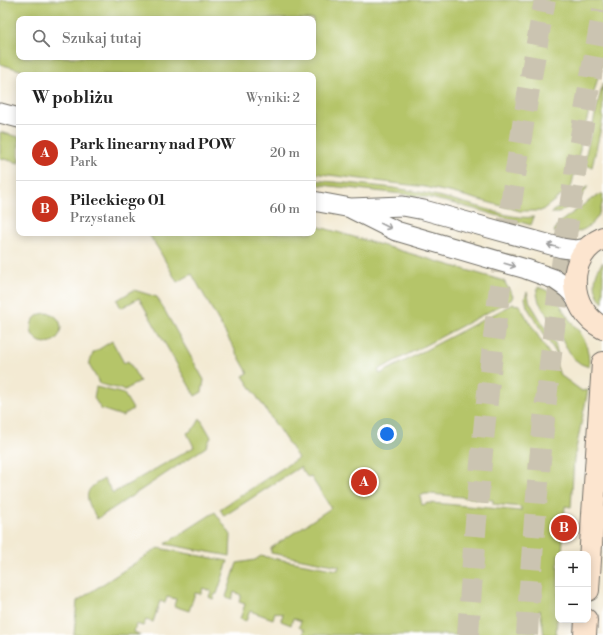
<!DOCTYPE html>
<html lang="pl">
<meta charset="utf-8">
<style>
:root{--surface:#fff;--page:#f6f6f6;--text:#222;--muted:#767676;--line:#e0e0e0;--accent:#c8321e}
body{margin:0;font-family:"Libre Bodoni",serif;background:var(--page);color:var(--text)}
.controls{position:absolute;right:12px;bottom:12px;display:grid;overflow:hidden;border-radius:8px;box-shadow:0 2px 10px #0003}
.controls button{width:36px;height:36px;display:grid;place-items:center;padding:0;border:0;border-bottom:1px solid var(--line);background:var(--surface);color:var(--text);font:20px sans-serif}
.you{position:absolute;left:387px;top:434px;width:14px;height:14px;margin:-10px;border:3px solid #fff;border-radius:50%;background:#1a73e8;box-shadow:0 0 0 6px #1a73e833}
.badge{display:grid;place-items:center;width:26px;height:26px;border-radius:50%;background:var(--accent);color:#fff;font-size:13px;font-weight:700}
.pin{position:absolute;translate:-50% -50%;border:2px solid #fff;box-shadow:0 1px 4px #0006}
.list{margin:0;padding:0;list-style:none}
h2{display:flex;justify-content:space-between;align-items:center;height:52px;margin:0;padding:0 16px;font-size:17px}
h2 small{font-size:13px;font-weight:400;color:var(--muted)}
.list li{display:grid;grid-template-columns:26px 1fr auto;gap:12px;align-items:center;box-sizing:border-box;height:56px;padding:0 16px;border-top:1px solid var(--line)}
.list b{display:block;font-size:15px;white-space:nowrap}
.list p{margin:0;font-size:13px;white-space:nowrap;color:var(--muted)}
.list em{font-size:13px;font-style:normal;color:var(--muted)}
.icon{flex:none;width:22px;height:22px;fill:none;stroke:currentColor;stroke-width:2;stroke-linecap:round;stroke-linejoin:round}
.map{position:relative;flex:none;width:603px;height:635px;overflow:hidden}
.search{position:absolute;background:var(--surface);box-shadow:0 2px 10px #0003;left:16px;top:16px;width:300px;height:44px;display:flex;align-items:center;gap:10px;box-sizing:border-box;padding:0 14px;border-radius:8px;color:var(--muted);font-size:15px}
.panel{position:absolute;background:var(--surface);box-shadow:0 2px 10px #0003;left:16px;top:72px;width:300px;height:164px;border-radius:8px}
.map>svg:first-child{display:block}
.green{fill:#b5c569;stroke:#70784a;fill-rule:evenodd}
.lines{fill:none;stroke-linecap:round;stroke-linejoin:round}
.motorway-tunnel{stroke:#cbc4b1;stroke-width:22;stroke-dasharray:22 11;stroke-linecap:butt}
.minor-casing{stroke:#716e66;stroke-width:21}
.secondary-casing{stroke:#716e66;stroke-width:24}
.minor{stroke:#fff;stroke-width:19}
.secondary{stroke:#fce5cf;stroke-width:22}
.oneway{stroke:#a0a0a0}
</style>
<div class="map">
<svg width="603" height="635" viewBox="0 0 603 635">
<rect width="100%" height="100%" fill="#fff"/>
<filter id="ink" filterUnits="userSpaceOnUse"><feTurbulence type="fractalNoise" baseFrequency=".025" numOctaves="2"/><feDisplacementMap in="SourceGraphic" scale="8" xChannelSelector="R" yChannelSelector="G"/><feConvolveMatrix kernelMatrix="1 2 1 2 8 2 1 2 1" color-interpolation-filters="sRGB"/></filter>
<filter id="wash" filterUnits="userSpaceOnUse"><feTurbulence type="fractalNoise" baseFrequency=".012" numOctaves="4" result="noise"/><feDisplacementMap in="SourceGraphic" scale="16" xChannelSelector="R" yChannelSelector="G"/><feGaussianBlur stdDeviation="0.9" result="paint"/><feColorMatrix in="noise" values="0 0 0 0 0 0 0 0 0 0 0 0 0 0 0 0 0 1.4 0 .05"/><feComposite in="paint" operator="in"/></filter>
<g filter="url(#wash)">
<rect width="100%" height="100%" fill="#f3ead3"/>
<g class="green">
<path d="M0,0H603V58L586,123L571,188L541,211H520L513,209L453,193L425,187L313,173V75H37L0,64ZM19,19H313V57H19Z"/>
<path d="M603,83V119L592,167L588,166L584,162L599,98Z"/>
<path d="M0,132L19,137V163L0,158Z"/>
<path d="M313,180C352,184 391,186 429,194C447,198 465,203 483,208C500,213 516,219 534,217L531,225C494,215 457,203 420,196L313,184Z"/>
<path d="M588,186L582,196L559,213H551Z"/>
<path d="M603,194C603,223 582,238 554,232L556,227L560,222L593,198Z"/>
<path d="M313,225L504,281L513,296L511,300L378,370L380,374L513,304L519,305L556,365L560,375L582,391L588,390L574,459L571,507L565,506L562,554H558V603L556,635H544L540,610L533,619L536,635H303L304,630L299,627L301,621L293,618L291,625L281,621L283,614L275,612L273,619L250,611L246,621L240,619L245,604L239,602L241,595L234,592L232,599L226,597L237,563L255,560L261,556L338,570L339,566L271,553V548L331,508L311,477L308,478L300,467L224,516L220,509L298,458L243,376L248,373L192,274L177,282L159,250L148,233H313ZM425,494H431L493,500V504L521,507V511L445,504L429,503L422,505L420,496Z"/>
<path d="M603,262V303C592,291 593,274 603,262Z"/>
<path d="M538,287C561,295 557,302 569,319C572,324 576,327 579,331C587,342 589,354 589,367L581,364L573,358L539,302L537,294Z"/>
<path d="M134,290L157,297L204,380L202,392L195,396L139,298L121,308L117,300Z"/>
<path d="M527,292L530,303L555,343L556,347L558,356L527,307L525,298Z"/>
<circle cx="46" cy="328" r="15"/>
<path d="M112,341L124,363L128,361L140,381L125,390L100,384L89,365L93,353Z"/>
<path d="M96,387L124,394L133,409L122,416L101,409L94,398Z"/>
<path d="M200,418L211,437L206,447L97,519C92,509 81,495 93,486C96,483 101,481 104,479L113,493L194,447L187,433C193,430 197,426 200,418Z"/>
<path d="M215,512L231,535L230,556L165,544Z"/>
<path d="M158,548L228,561L217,594H215L213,599L209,597L211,591L203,588L201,594L195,593L189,611L174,606L176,599L167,597L165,603L160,601L153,622L146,620L143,626L136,624L134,632L141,635H74L77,601Z"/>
</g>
</g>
<g filter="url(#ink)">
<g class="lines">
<g class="motorway-tunnel">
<path d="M468,635C481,422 505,209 545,0"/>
<path d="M527,635C539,426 564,216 603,10"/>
</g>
<defs>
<g id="minor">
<path d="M0,113L19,118"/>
<path d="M313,201L351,208L403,206L424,210L562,248C572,250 581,251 591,246"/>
<path d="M352,209L396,231L526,269L554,279L567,288L572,293L579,303"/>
</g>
<g id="secondary">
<path d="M603,238C564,255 567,310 603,328"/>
<path d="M588,590L603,363"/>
<path d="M585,635L586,620"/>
</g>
</defs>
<use href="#minor" class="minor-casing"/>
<use href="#secondary" class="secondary-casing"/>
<use href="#minor" class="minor"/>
<use href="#secondary" class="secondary"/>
</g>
<defs><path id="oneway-shaft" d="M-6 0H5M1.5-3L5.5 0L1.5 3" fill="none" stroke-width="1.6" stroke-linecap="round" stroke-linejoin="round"/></defs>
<g class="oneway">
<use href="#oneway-shaft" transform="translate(386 226) rotate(27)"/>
<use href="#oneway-shaft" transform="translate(553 246) rotate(-164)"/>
<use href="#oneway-shaft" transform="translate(510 265) rotate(16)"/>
</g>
</g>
</svg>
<div class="controls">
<button>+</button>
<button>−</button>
</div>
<div class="you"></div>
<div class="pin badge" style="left:364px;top:482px">A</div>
<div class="pin badge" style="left:564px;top:528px">B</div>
<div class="search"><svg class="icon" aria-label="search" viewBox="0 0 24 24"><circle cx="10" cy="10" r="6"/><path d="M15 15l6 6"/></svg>Szukaj tutaj</div>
<section class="panel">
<h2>W pobliżu<small>Wyniki: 2</small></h2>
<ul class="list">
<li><span class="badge">A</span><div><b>Park linearny nad POW</b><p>Park</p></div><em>20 m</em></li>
<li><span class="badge">B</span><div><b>Pileckiego 01</b><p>Przystanek</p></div><em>60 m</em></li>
</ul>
</section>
</div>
